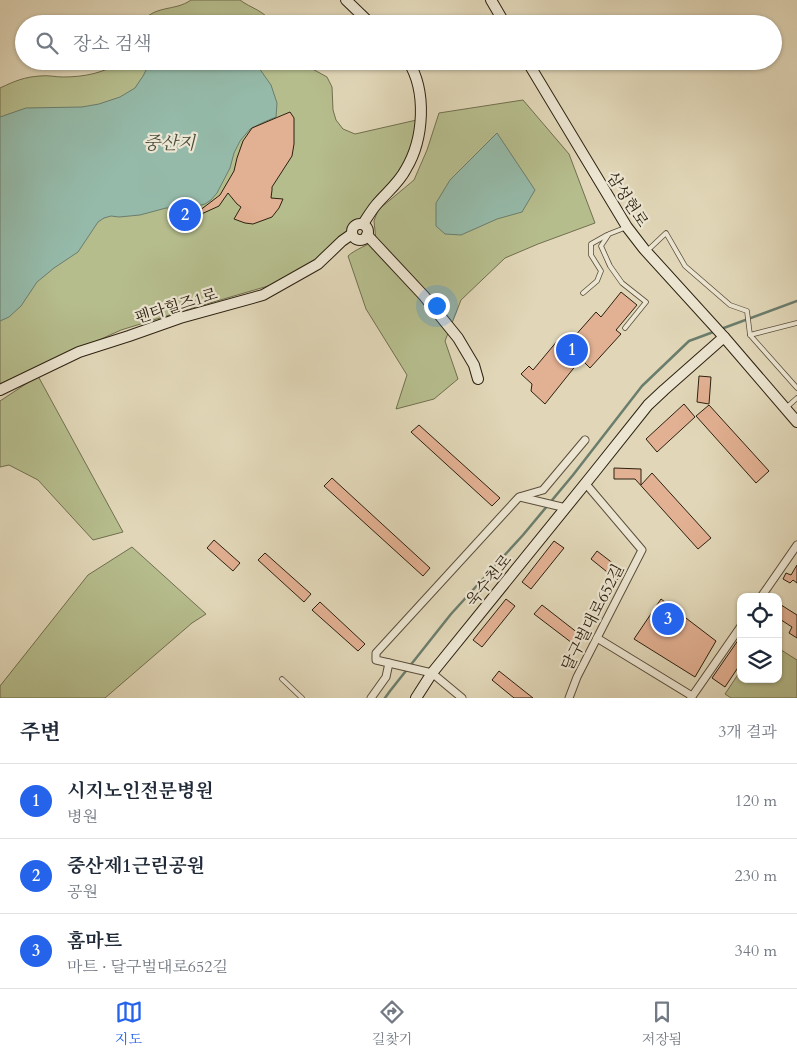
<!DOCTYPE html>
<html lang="ko">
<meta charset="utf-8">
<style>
:root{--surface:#fff;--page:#f6f6f7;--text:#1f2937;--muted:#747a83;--line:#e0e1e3;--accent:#2563eb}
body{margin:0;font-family:Cardo,"Noto Serif KR",serif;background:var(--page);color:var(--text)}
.controls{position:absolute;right:15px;bottom:15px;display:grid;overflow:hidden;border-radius:10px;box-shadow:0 1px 4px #0004}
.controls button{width:45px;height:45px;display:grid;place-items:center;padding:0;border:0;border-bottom:1px solid var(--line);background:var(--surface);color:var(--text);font:25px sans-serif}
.you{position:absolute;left:436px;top:305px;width:18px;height:18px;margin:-12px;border:4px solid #fff;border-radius:50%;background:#1a73e8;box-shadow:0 0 0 8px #1a73e833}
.badge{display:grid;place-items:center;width:32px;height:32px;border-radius:50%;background:var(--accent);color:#fff;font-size:16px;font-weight:700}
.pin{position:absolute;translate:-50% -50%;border:2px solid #fff;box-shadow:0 1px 5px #0006}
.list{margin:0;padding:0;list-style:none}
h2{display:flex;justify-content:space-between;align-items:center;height:65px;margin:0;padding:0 20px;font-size:21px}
h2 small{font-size:16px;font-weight:400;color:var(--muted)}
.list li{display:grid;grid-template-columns:32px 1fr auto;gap:15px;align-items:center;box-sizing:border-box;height:75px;padding:0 20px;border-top:1px solid var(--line)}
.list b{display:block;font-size:19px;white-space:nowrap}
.list p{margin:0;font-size:16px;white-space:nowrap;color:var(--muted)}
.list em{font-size:16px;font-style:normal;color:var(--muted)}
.icon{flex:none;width:28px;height:28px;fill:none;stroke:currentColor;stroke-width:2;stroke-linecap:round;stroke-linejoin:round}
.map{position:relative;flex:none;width:797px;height:698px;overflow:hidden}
.search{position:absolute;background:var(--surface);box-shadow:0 1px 4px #0004;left:15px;right:15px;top:15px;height:55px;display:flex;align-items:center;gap:12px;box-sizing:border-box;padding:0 18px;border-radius:28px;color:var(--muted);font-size:19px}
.sheet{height:290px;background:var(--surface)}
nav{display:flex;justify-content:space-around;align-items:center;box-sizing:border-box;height:70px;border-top:1px solid var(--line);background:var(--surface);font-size:14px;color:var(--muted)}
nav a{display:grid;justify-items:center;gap:2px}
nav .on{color:var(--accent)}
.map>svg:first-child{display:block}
.green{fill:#b6bd8d;stroke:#716f4f}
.water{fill:#95baa9;stroke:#6b7d6c}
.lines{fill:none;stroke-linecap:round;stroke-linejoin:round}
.stream{stroke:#6b7d6c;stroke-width:2.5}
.building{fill:#e2b092;stroke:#2c2111}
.lane-casing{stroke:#594e3b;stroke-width:5.5}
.street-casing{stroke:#594e3b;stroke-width:9}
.secondary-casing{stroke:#2c2111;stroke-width:12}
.lane{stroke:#ece5d1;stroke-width:4}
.street{stroke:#ece5d1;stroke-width:7}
.secondary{stroke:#ece5d1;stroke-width:10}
.labels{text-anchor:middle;stroke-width:4.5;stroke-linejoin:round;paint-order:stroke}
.street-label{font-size:16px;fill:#2c2111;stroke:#ece5d1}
.water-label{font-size:18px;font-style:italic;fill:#4c4f3f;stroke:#ece5d1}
</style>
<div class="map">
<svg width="797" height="698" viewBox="0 0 797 698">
<rect width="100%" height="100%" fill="#e1d7b8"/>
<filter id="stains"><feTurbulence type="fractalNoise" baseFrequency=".004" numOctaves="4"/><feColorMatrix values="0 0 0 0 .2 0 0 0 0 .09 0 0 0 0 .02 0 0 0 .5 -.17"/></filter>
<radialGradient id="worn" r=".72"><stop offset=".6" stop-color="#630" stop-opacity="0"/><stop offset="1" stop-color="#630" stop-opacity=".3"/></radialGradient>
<g class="green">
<path d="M191,0H240C250,8 266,11 272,24H140C155,4 174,12 191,0Z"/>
<path d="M122,61H298L327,77L332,87L333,110L336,120L343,129L355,134L421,119L406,169L363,224L292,279L186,310L121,330L0,385V88C15,81 24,77 40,76C48,75 56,77 63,77C84,77 105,73 122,61Z"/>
<path d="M523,100L569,154L595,223L538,244L505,258L461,300L445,341L458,379L434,399L396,409L407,375L366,309L348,256C354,250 368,245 376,240L374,221L378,210L414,180L427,150L439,113Z"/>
<path d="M38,376L123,532L93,540L38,480L9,465L0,467V401Z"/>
<path d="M132,547L206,614L192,623L105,698H0V686L88,575Z"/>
<path d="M778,648L797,660V698H731L725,694L741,670V679H778Z"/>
</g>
<g class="water">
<path d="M151,61H254L271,85L277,103L276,117L264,122L250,129L240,141L234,153L230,168L217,193L211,200L205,204L190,208H166L140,215L119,217L111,216L104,218L98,222L78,252L54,268L37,282L21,306L9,317L0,321V117L26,108L82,107L99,104L120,97L135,88L143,76Z"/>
<path d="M497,133L535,190L522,212L497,219L461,235L445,234L436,226V203L450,180Z"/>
</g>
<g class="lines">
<g class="stream">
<path d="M721,329L797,301"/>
<path d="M385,698L390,691L451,614L523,535L573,475L642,386L689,341L716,331"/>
</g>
</g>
<g class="building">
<path d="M290,112L294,118V144L292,156L272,187V190L271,198L283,199L279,208L272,217L253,224L245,223L234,219L241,207L237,204L228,193L219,206L197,216L195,214L220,195L234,171L237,158L243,141L252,128Z"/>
<path d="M621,292L637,305L616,330L621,334L590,368L581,359L545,404L531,391L532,384L521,374L529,366L533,370L558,340L566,346L596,312L601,317Z"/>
<path d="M699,376L711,377L709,404L697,402Z"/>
<path d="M684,404L695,417L657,452L646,439Z"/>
<path d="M709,405L769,471L756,483L696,416Z"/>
<path d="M419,425L500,498L492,506L411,432Z"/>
<path d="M614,468L641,469V485L652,473L711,538L698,549L635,479H614Z"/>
<path d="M332,478L430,568L423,576L324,486Z"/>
<path d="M214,540L240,563L233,571L207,548Z"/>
<path d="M554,541L564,548L531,589L522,582Z"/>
<path d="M597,551L623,571L617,580L591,559Z"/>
<path d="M265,553L311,594L304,602L258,560Z"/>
<path d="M797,565V583L793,580L790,583L783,579L786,573L791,575Z"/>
<path d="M506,599L515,606L482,647L473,640Z"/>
<path d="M661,599L716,641L695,677L634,639Z"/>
<path d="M320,602L365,644L358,651L312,610Z"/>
<path d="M778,603L797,615V638L789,633L792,627L778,618Z"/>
<path d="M542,605L583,637L576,646L534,614Z"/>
<path d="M741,636V663L725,687L712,678Z"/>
<path d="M499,671L533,698H514L492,680Z"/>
</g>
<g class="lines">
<defs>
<g id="lane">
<path d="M648,250L666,233L685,266L730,305L747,311L750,335L797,388"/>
<path d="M583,293L597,281L601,271L591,255V244L607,235"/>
<path d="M625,328L646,302L622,283L610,266L601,246L609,234L627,227"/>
<path d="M750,335L797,323"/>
<path d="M787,407L797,398"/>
<path d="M282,679L302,698"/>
</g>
<g id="street">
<path d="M520,497L566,508"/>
<path d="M761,597L797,545"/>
<path d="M597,638L692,696"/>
<path d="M389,663L432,673L462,698"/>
<path d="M371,698L386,677L389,663L376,660V653L519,497L543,490L585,440"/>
<path d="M569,698L577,677L642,550L586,484"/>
<path d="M691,698L741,626"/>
</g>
<g id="secondary">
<path d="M346,0L371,24"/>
<path d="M491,0L505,24"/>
<path d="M527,61L627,227L644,249L724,337L797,422"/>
<path d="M363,224C367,218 371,211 376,205C386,193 399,183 406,169C424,139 427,91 408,61"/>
<circle cx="360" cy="232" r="8"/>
<path d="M367,235L424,296L458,338L474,365L478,379"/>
<path d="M0,390L79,352L129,336L180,318L263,295L318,264L342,241L352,234"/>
<path d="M416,698L432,673L593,474L648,405L664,390L724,337"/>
</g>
</defs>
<use href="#lane" class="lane-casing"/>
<use href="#street" class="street-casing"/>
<use href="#secondary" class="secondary-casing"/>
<use href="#lane" class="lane"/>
<use href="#street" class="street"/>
<use href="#secondary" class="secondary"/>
</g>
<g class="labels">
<g class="street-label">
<text transform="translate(628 199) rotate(57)" y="6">삼성현로</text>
<text transform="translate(176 305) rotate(-17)" y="6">펜타힐즈1로</text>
<text transform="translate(488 580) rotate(-51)" y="6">욱수천로</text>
<text transform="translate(592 617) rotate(-63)" y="6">달구벌대로652길</text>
</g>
<g class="water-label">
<text x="169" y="149">중산지</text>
</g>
</g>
<rect width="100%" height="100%" filter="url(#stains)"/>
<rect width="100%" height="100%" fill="url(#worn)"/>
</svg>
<div class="controls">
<button><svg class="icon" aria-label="locate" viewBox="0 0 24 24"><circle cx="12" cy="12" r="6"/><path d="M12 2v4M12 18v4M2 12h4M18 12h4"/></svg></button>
<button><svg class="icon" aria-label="layers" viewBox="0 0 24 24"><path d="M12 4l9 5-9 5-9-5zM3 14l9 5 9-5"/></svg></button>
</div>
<div class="you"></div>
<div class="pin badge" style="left:572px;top:350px">1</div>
<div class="pin badge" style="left:185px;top:215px">2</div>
<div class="pin badge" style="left:668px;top:619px">3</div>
<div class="search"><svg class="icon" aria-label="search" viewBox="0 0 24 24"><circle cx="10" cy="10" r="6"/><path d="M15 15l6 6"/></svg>장소 검색</div>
</div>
<section class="sheet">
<h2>주변<small>3개 결과</small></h2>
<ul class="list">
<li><span class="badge">1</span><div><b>시지노인전문병원</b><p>병원</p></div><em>120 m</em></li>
<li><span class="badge">2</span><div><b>중산제1근린공원</b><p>공원</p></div><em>230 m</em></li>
<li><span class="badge">3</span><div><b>홈마트</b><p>마트 · 달구벌대로652길</p></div><em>340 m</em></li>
</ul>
</section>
<nav>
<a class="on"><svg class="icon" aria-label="map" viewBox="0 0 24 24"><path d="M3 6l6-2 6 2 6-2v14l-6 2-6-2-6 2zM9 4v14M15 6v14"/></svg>지도</a>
<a><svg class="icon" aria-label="directions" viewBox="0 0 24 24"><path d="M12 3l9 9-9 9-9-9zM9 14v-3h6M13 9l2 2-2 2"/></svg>길찾기</a>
<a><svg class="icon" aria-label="saved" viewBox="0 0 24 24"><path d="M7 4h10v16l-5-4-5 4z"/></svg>저장됨</a>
</nav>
